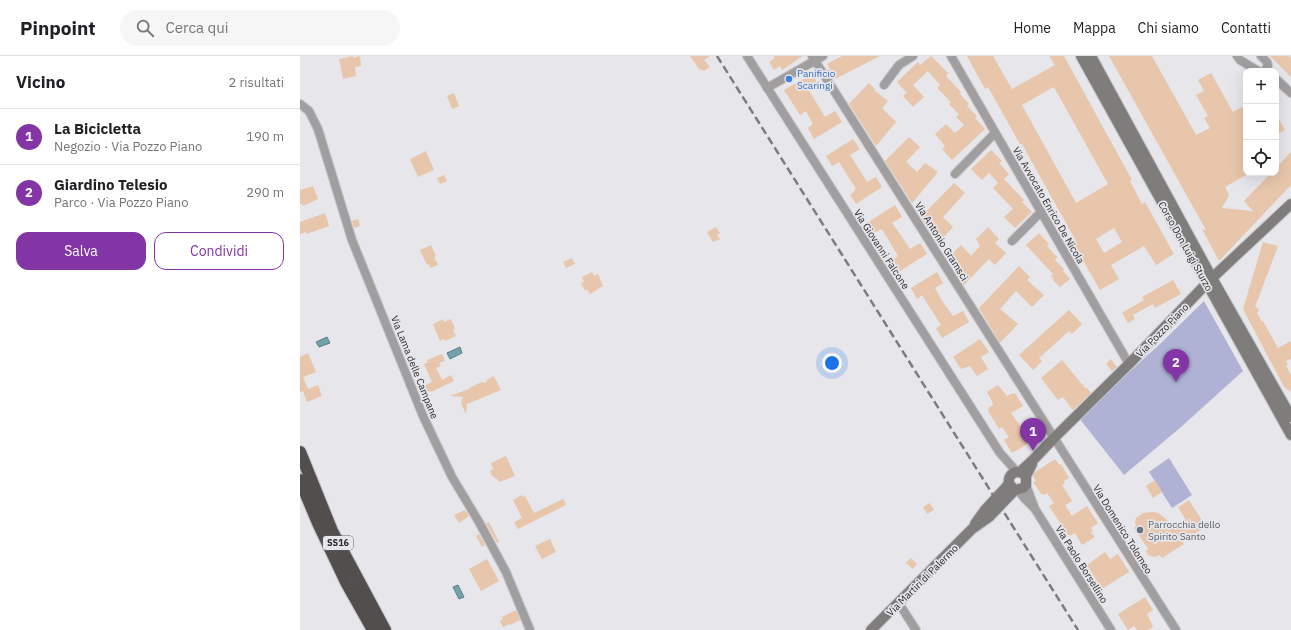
<!DOCTYPE html>
<html lang="it">
<meta charset="utf-8">
<style>
:root{--surface:#fff;--page:#f6f6f6;--text:#202124;--muted:#757577;--line:#e0e0e0;--accent:#8435a5}
body{margin:0;font-family:"IBM Plex Sans",sans-serif;background:var(--page);color:var(--text)}
.controls{position:absolute;right:12px;top:12px;display:grid;overflow:hidden;border-radius:8px;box-shadow:0 4px 16px #0002}
.controls button{width:36px;height:36px;display:grid;place-items:center;padding:0;border:0;border-bottom:1px solid var(--line);background:var(--surface);color:var(--text);font:20px sans-serif}
.you{position:absolute;left:532px;top:307px;width:14px;height:14px;margin:-10px;border:3px solid #fff;border-radius:50%;background:#1a73e8;box-shadow:0 0 0 6px #1a73e833}
.badge{display:grid;place-items:center;width:26px;height:26px;border-radius:50%;background:var(--accent);color:#fff;font-size:13px;font-weight:700}
.pin{position:absolute;translate:-50% -33px;filter:drop-shadow(0 1px 2px #0008)}
.pin::after{content:'';position:absolute;top:21px;width:14px;height:12px;background:inherit;clip-path:polygon(0 0,100% 0,50% 100%)}
.list{margin:0;padding:0;list-style:none}
h2{display:flex;justify-content:space-between;align-items:center;height:52px;margin:0;padding:0 16px;font-size:17px}
h2 small{font-size:13px;font-weight:400;color:var(--muted)}
.list li{display:grid;grid-template-columns:26px 1fr auto;gap:12px;align-items:center;box-sizing:border-box;height:56px;padding:0 16px;border-top:1px solid var(--line)}
.list b{display:block;font-size:15px;white-space:nowrap}
.list p{margin:0;font-size:13px;white-space:nowrap;color:var(--muted)}
.list em{font-size:13px;font-style:normal;color:var(--muted)}
.actions{display:flex;gap:8px;padding:12px 16px}
.actions a{flex:1;padding:9px 0;border:1px solid var(--accent);border-radius:12px;text-align:center;font-size:14px;color:var(--accent)}
.actions .main{background:var(--accent);color:#fff}
.icon{flex:none;width:22px;height:22px;fill:none;stroke:currentColor;stroke-width:2;stroke-linecap:round;stroke-linejoin:round}
.map{position:relative;flex:none;width:991px;height:574px;overflow:hidden}
header{display:flex;align-items:center;gap:24px;box-sizing:border-box;height:56px;padding:0 20px;background:var(--surface);border-bottom:1px solid var(--line)}
header strong{font-size:19px}
nav{display:flex;gap:22px;margin-inline-start:auto;font-size:14px}
.search{width:280px;height:36px;background:var(--page);display:flex;align-items:center;gap:10px;box-sizing:border-box;padding:0 14px;border-radius:22px;color:var(--muted);font-size:15px}
main{display:flex}
aside{flex:1;background:var(--surface)}
.map>svg:first-child{display:block}
.green{fill:#b0b2d5}
.water{fill:#73a2ac;stroke:#5d7e85}
.building{fill:#e7c6ab;fill-rule:evenodd}
.lines{fill:none;stroke-linecap:round;stroke-linejoin:round}
.street-casing{stroke:#c4c4c8;stroke-width:10}
.secondary-casing{stroke:#c4c4c8;stroke-width:12}
.highway-casing{stroke:#c4c4c8;stroke-width:14}
.street{stroke:#a19e9f;stroke-width:8}
.secondary{stroke:#7f7c7c;stroke-width:10}
.highway{stroke:#534e4e;stroke-width:12}
.rail{stroke:#7c7c7f;stroke-width:2.5;stroke-dasharray:8 4;stroke-linecap:butt}
.shop-dot{fill:#3f7fe0;stroke:#e6e6eb;stroke-width:1.5}
.worship-dot{fill:#6b7280;stroke:#e6e6eb;stroke-width:1.5}
.labels{text-anchor:middle;stroke-width:3.5;stroke-linejoin:round;paint-order:stroke}
.shield{fill:#e6e6eb;stroke:#626265;stroke-width:1}
.shield-label{font-size:9px;font-weight:bold;fill:#2a2a2b}
.shop-label{font-size:10px;fill:#366cbe;stroke:#e6e6eb;text-anchor:start}
.street-label{font-size:10px;fill:#2a2a2b;stroke:#e6e6eb}
.worship-label{font-size:10px;fill:#5b616d;stroke:#e6e6eb;text-anchor:start}
</style>
<header>
<strong>Pinpoint</strong>
<div class="search"><svg class="icon" aria-label="search" viewBox="0 0 24 24"><circle cx="10" cy="10" r="6"/><path d="M15 15l6 6"/></svg>Cerca qui</div>
<nav><a>Home</a><a>Mappa</a><a>Chi siamo</a><a>Contatti</a></nav>
</header>
<main>
<aside>
<h2>Vicino<small>2 risultati</small></h2>
<ul class="list">
<li><span class="badge">1</span><div><b>La Bicicletta</b><p>Negozio · Via Pozzo Piano</p></div><em>190 m</em></li>
<li><span class="badge">2</span><div><b>Giardino Telesio</b><p>Parco · Via Pozzo Piano</p></div><em>290 m</em></li>
</ul>
<div class="actions"><a class="main">Salva</a><a>Condividi</a></div>
</aside>
<div class="map">
<svg width="991" height="574" viewBox="0 0 991 574">
<rect width="100%" height="100%" fill="#e6e6eb"/>
<g class="green">
<path d="M904,245L943,315L881,371L824,419L779,362L861,287Z"/>
<path d="M869,402L892,439L872,452L849,416Z"/>
</g>
<g class="water">
<path d="M27,281L30,287L19,291L16,286Z"/>
<path d="M160,291L162,297L150,303L147,297Z"/>
<path d="M158,529L164,541L159,543L153,531Z"/>
</g>
<g class="building">
<path d="M53,0V2L60,0L61,10L55,11L56,20L43,23L39,3Z"/>
<path d="M390,0H410L404,4L410,11L404,15L399,13Z"/>
<path d="M473,0H503L482,14L480,10L474,14L469,6L475,2Z"/>
<path d="M542,0H580L535,23L527,8Z"/>
<path d="M631,0L648,17L646,20L661,36L660,38L669,48L667,50L677,60L675,62L685,73L652,104L642,93L645,90L635,78L646,68L655,77L664,69L656,61L659,58L649,48L651,46L638,33V31L640,29L628,15L613,29L624,41L613,51L603,40L607,37L597,26L618,6L620,9Z"/>
<path d="M667,0H693L712,33L755,9L749,0H764L832,124L830,125L842,148L845,146L874,198L856,209L844,190L811,209L819,223L800,234L773,187L776,185L722,88H720L688,31L685,33ZM754,31L808,128L776,147L722,49ZM814,172L822,186L804,197L796,183Z"/>
<path d="M809,0H852L896,79L910,72L904,62L908,60L896,39L904,35L898,24L911,17L933,56L946,49V119L925,131L929,139L922,152L953,155L944,145L971,117H976V112L991,96V129L919,205L902,173L906,174Z"/>
<path d="M970,0H989L991,2V21Z"/>
<path d="M512,18L518,28L508,33L525,61L535,55L542,66L514,83L508,72L513,68L506,55L500,59L484,34Z"/>
<path d="M569,27L575,33L574,34L588,45L582,52L596,66L576,90L549,48Z"/>
<path d="M154,37L159,50L152,53L147,40Z"/>
<path d="M976,58L985,74L976,79Z"/>
<path d="M609,81L620,91L606,106L617,116L625,107L638,116L612,147L585,105Z"/>
<path d="M553,83L560,93L550,99L567,126L576,121L582,131L556,148L550,139L555,135L554,134L556,133L539,106L532,110L526,100Z"/>
<path d="M691,94L702,105L699,107L709,118L704,123L724,144L722,146L732,156L715,172L704,161L713,153L693,132L698,127L689,117L682,124L671,113Z"/>
<path d="M126,95L134,114L118,121L110,103Z"/>
<path d="M144,119L147,125L140,128L137,122Z"/>
<path d="M654,127L665,137L643,161L653,171L637,188L621,161Z"/>
<path d="M13,130L18,143L3,150L2,148H0V134Z"/>
<path d="M595,149L602,161L592,167L600,178L610,193L620,187L627,198L600,215L593,204L598,200L582,173L574,177L567,167Z"/>
<path d="M25,157L29,170L6,178V176L0,178V166Z"/>
<path d="M58,163L60,170L54,172L52,165Z"/>
<path d="M416,171L420,177L417,179L420,183L413,186L407,176Z"/>
<path d="M688,171L699,183L695,187L706,197L695,209L689,203L664,229L647,203L661,189L671,200L680,190L676,183Z"/>
<path d="M739,177L749,188L747,190L757,201L755,204L764,213L763,215L770,223L760,231L753,224L754,223L751,220L753,218L726,189Z"/>
<path d="M963,186L978,190L955,251L959,253L957,257L962,266L963,265L978,292L991,285V303L986,305L988,309L986,310L991,319V336L984,331L943,253Z"/>
<path d="M131,189L136,200L134,201L138,209L130,212L129,208L127,209L120,194Z"/>
<path d="M272,202L275,208L266,212L263,206Z"/>
<path d="M719,210L730,221L727,224L744,239L732,251L716,235L700,253L718,268L700,287L679,252Z"/>
<path d="M292,216L294,220L298,218L303,230L290,238L287,233L285,235L281,227L284,226L282,221Z"/>
<path d="M637,216L643,227L635,232L642,245L653,260L663,255L669,266L642,282L636,272L641,269L622,239L617,243L611,232Z"/>
<path d="M873,224L881,238L855,252L853,248L833,259L835,263L828,267L822,257L844,244L842,241Z"/>
<path d="M769,254L782,268L772,278L769,275L739,302L742,305L733,314L719,299Z"/>
<path d="M143,263L144,266L151,263L155,273L153,274L156,280L145,285L144,283L140,285L133,268Z"/>
<path d="M680,283L689,296L681,301L688,313L677,320L670,310L661,313L653,301Z"/>
<path d="M8,297L16,316L3,321L8,333L18,329L22,340L7,346L3,335L0,336V301Z"/>
<path d="M142,298L145,305L139,307L141,310L136,312L142,324L151,319L154,325L131,336V335L127,336L124,330L132,326L124,308L128,306L127,304Z"/>
<path d="M811,303L817,311L812,315L806,308Z"/>
<path d="M762,304L786,333L787,332L791,337L773,354L763,341L758,344L741,322Z"/>
<path d="M194,320L201,334L167,348L166,358L161,347L163,341L150,340L169,333V332L182,326L186,327L187,324Z"/>
<path d="M698,329L707,340L713,337V338L715,337L723,350L711,357L721,371L729,366L731,367L739,381L712,397L704,384L709,381L702,371L699,373L688,355L689,354L688,352L693,349L692,348L693,347L687,336Z"/>
<path d="M206,400L215,420L199,426L198,424L192,420L190,415L193,413L191,407Z"/>
<path d="M755,403L760,409L761,408L769,422L764,425L765,427L762,429L772,445L765,449L772,460L787,450L798,467L791,472L793,475L791,476L795,481L782,489L775,477L770,480V479H768L749,450L754,447L747,437L744,439L743,438L742,439L733,426L736,425L733,420L735,416Z"/>
<path d="M855,424L862,436L853,442L846,430Z"/>
<path d="M222,439L223,441L225,440L234,457L263,443L266,449L218,473L214,466L222,462L213,444Z"/>
<path d="M889,444L906,471L882,485L884,488L862,502L860,499L855,501L848,499L846,495L848,493L834,472L836,470L835,466L836,462L843,457L853,456L858,457L866,463L874,473L886,464L878,451Z"/>
<path d="M630,447L634,454L627,458L623,451Z"/>
<path d="M165,454L169,460L159,467L154,459Z"/>
<path d="M189,466L199,486L197,487L186,467Z"/>
<path d="M179,478L185,489L182,491L176,480Z"/>
<path d="M250,483L256,496L242,503L235,490Z"/>
<path d="M805,496L810,503L818,498L829,516L802,533L787,509Z"/>
<path d="M611,502L617,508L613,513L606,507Z"/>
<path d="M187,503L199,525L181,535L169,513Z"/>
<path d="M845,541L853,554L847,558L853,571L848,574H837L834,570L828,574L818,558Z"/>
<path d="M216,554L220,564L210,569L209,568L203,571L200,565L203,563L202,561Z"/>
</g>
<g class="lines">
<defs>
<g id="street">
<path d="M447,0L700,397L717,416"/>
<path d="M512,0L876,574"/>
<path d="M651,0L829,308"/>
<path d="M937,0L940,4L958,15"/>
<path d="M961,0L967,6L968,10L964,15"/>
<path d="M976,23L991,37"/>
<path d="M584,29L599,9L613,0"/>
<path d="M467,32L523,0"/>
<path d="M0,48L9,55L18,73L52,184L123,360L152,421L179,466L206,516L230,574"/>
<path d="M655,118L695,77"/>
<path d="M712,185L741,156"/>
<path d="M726,429L735,453L811,574"/>
<path d="M718,434L725,443L733,451"/>
<path d="M598,546L616,574"/>
</g>
<g id="secondary">
<path d="M781,0L991,379"/>
<path d="M791,0L912,222L991,361"/>
<path d="M720,416L735,402L755,381L829,308L912,222L991,148"/>
<path d="M726,420C718,412 707,417 709,428L715,434L723,432L726,429V420L732,408"/>
<path d="M675,468L685,454L709,428"/>
<path d="M571,574L672,473L689,461L715,434"/>
</g>
<g id="highway">
<path d="M0,396L32,475L85,574"/>
<path d="M0,424L18,467L46,526L73,574"/>
</g>
</defs>
<use href="#street" class="street-casing"/>
<use href="#secondary" class="secondary-casing"/>
<use href="#highway" class="highway-casing"/>
<use href="#street" class="street"/>
<use href="#secondary" class="secondary"/>
<use href="#highway" class="highway"/>
<path class="rail" d="M417,0L778,574"/>
</g>
<circle class="shop-dot" cx="489" cy="23" r="4"/>
<circle class="worship-dot" cx="840" cy="474" r="4"/>
<g class="labels">
<rect class="shield" x="23" y="480" width="30" height="14" rx="3"/>
<g class="shield-label">
<text x="38" y="490">SS16</text>
</g>
<g class="shop-label">
<text x="497" y="21">Panificio<tspan x="497" dy="12">Scaringi</tspan></text>
</g>
<g class="street-label">
<text transform="translate(749 149) rotate(60)" y="4">Via Avvocato Enrico De Nicola</text>
<text transform="translate(642 185) rotate(58)" y="4">Via Antonio Gramsci</text>
<text transform="translate(886 190) rotate(61)" y="4">Corso Don Luigi Sturzo</text>
<text transform="translate(582 193) rotate(57)" y="4">Via Giovanni Falcone</text>
<text transform="translate(862 274) rotate(-46)" y="4">Via Pozzo Piano</text>
<text transform="translate(115 311) rotate(68)" y="4">Via Lama delle Campane</text>
<text transform="translate(823 473) rotate(58)" y="4">Via Domenico Tolomeo</text>
<text transform="translate(782 508) rotate(58)" y="4">Via Paolo Borsellino</text>
<text transform="translate(622 524) rotate(-45)" y="4">Via Martiri di Palermo</text>
</g>
<g class="worship-label">
<text x="848" y="472">Parrocchia dello<tspan x="848" dy="12">Spirito Santo</tspan></text>
</g>
</g>
</svg>
<div class="controls">
<button>+</button>
<button>−</button>
<button><svg class="icon" aria-label="locate" viewBox="0 0 24 24"><circle cx="12" cy="12" r="6"/><path d="M12 2v4M12 18v4M2 12h4M18 12h4"/></svg></button>
</div>
<div class="you"></div>
<div class="pin badge" style="left:733px;top:395px">1</div>
<div class="pin badge" style="left:876px;top:326px">2</div>
</div>
</main>
